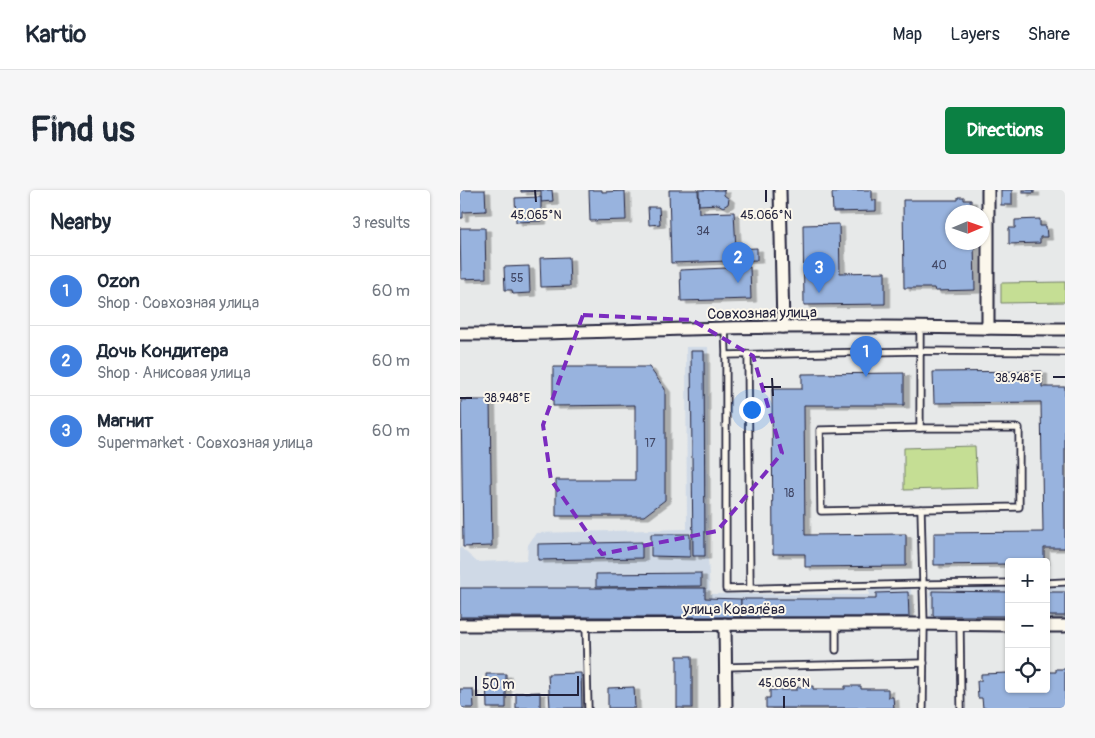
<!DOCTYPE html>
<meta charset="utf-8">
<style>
:root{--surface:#fff;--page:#f6f6f7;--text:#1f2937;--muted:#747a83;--line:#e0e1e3;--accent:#0b8043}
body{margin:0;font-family:Pangolin,sans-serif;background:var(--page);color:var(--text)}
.controls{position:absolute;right:15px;bottom:15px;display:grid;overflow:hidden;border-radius:5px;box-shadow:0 1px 4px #0004}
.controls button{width:45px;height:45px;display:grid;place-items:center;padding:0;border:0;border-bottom:1px solid var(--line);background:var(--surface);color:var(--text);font:25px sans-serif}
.compass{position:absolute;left:485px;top:15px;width:45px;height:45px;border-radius:50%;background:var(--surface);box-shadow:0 1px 4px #0004;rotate:88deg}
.scale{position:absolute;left:15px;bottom:12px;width:104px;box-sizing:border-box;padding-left:5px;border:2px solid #22223b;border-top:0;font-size:14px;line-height:18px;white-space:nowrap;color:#22223b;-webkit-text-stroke:4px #fbf7ec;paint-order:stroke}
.you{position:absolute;left:291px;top:219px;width:18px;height:18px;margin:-12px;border:4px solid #fff;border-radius:50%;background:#1a73e8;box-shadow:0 0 0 8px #1a73e833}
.badge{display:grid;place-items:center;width:32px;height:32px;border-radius:50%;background:var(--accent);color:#fff;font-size:16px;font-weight:700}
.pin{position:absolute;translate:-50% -41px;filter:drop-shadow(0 1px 2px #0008)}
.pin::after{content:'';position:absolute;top:26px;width:18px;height:15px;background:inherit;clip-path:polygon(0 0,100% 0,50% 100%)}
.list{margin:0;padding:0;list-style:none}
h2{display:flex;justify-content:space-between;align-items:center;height:65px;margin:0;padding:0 20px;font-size:21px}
h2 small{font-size:16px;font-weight:400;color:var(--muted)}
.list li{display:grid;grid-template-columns:32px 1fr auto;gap:15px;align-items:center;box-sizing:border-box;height:70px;padding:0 20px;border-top:1px solid var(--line)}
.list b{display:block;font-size:19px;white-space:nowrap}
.list p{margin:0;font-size:16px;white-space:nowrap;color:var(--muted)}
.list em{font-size:16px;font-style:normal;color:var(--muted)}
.icon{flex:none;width:28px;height:28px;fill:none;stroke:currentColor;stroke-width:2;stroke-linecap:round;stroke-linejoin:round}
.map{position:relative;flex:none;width:605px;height:518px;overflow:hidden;border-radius:5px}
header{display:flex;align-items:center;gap:30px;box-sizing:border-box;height:70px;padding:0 25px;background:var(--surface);border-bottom:1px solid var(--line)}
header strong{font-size:24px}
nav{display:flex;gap:28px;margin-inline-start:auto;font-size:18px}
.intro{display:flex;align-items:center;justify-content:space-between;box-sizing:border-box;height:120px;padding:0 30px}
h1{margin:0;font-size:35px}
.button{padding:12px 22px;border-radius:5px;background:var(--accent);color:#fff;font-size:18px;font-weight:700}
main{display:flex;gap:30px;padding:0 30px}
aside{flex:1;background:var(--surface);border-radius:5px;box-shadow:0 1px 4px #0004}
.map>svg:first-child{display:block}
.built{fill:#cfd9e6}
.green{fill:#c5de94;stroke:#748068}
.building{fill:#98b3de;stroke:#22223b;filter:url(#shadow)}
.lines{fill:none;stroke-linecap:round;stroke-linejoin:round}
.lane-casing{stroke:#22223b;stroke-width:9}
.street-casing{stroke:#22223b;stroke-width:15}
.lane{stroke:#fbf7ec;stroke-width:5.5}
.street{stroke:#fbf7ec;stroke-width:11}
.marked{fill:none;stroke:#7b2cbf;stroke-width:4;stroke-dasharray:10 6;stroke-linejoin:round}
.ticks{fill:none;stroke:#22223b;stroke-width:2}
.labels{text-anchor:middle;stroke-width:4;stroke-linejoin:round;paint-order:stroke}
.number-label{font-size:12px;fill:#404664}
.street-label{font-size:15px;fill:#22223b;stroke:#fbf7ec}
.ticks-label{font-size:12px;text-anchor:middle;fill:#22223b;stroke:#fbf7ec;stroke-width:4;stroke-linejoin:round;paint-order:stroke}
</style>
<header>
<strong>Kartio</strong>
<nav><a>Map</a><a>Layers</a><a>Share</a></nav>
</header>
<div class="intro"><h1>Find us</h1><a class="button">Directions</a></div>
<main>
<aside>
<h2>Nearby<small>3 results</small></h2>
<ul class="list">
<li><span class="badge" style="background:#3f7fe0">1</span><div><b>Ozon</b><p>Shop · Совхозная улица</p></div><em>60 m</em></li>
<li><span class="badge" style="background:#3f7fe0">2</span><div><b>Дочь Кондитера</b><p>Shop · Анисовая улица</p></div><em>60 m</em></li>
<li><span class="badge" style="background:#3f7fe0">3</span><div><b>Магнит</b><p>Supermarket · Совхозная улица</p></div><em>60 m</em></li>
</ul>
</aside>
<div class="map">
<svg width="605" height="518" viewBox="0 0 605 518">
<defs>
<filter id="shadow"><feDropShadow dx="5.5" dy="3" stdDeviation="0" flood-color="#0004"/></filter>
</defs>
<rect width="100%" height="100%" fill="#e7e9e9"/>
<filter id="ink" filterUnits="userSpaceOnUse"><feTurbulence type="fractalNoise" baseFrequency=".02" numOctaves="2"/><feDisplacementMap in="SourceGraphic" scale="10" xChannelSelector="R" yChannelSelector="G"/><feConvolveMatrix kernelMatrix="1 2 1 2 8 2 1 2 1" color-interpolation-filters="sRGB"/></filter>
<g filter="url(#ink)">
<g class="built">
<path d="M226,157H248V368L250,404L409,405V398L451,397L452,434L0,435V357L17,372L67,370L68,355L76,343L227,339Z"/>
<path d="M470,396H549V435L470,434Z"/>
<rect x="586" y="397" width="19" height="39"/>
</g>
<g class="green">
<path d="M605,92V112L541,113V93Z"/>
<path d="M515,256L517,298L444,300V258Z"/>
</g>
<g class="building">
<path d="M0,0H25L26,21L3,22V28H0Z"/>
<path d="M61,0H92L93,11L81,12V1L61,2Z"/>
<path d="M129,0H142V2L165,1L166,30L130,31Z"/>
<path d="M209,0H238L239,23L274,22L276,59L297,58V70L211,73Z"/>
<path d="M239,0H265H264V5L269,9L268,14L263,17L258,14L239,15Z"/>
<path d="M377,0H412V10H416V21L373,22L372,3H377Z"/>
<rect x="541" y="0" width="11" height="15"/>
<rect x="563" y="0" width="11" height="3"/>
<path d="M81,7V31L56,32L55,8Z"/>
<path d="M498,7H504V10H511V22H514H492V52H514L515,100L475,101L474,98H444L443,10H498Z"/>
<path d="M188,17H199L200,34L189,35Z"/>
<path d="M580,29V36H586L587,47H580V53L549,54V38H555V30Z"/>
<path d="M379,34L380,83L425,82V114L344,115L343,35Z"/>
<path d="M0,38H25L26,88L1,89Z"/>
<path d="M109,67L110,96L81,97L80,68Z"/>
<path d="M69,76L70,103L53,104L52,100H45L44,77Z"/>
<path d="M290,77L291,109L221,111L220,80Z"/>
<path d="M231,161H244L245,366H233Z"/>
<path d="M93,177H189L205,199V310L184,326H96V290H175V215L93,216Z"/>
<path d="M582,181V197H605V358H584V372H549V374L474,375V343L583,342L581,212L474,213L473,182Z"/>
<path d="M444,183V215H344L345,345L446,344V376L345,377V364H313L312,199H342V184Z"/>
<path d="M1,210H30L32,356L3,357Z"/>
<path d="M191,344H230V367L191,366Z"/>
<path d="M182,352V368L78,370V354Z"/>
<path d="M241,383V396L136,397V384Z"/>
<path d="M0,398H245V408L281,409V427H0Z"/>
<path d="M473,401L549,402V426H473Z"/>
<path d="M448,402L449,427H281V409H416V403Z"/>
<rect x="586" y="402" width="19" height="24"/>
<rect x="217" y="466" width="15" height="52"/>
<path d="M596,479H605V518H523L522,508H518L517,491H521V484L548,483L549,480V499H586V482H596Z"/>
<path d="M121,483L122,518H90L88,484Z"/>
<path d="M26,484H46V518H27Z"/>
<path d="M353,496V499H385V496H401V499H428V507H433L434,518H306V508H310V500H337V497Z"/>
<path d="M174,497L175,518H148V498Z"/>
<path d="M0,499H13L14,518H0Z"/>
<path d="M80,502V518H56V503Z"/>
</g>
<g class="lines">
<defs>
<g id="lane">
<path d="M265,138L266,165"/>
<path d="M460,138V238H559V317L461,319L464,434L463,518"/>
<path d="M288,164L290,399"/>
<path d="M460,238L360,240L361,321L461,319"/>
<path d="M549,393L464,394L266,399V165L460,161L605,162"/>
<path d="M586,393L605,392"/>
<path d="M126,434L128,518"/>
<path d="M500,435L501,518"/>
<path d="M376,460V434"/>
<path d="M265,477L464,473"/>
</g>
<g id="street">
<path d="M320,0L323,137"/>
<path d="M528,0V138"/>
<path d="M0,144C88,144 176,140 265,138C378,135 492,138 605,139"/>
<path d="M265,434L266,518"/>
<path d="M0,435L452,434L549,435"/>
<path d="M586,436H605"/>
</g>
</defs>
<use href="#lane" class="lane-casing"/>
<use href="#street" class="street-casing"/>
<use href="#lane" class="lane"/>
<use href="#street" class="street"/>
</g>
</g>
<path class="marked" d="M123,125L232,130L293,166L322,263L257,341L142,364L91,290L83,235Z"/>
<path class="ticks" d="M75,0L76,12M306,0V12M593,187H605M312,188L313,206M304,197H321M0,208H12M324,506V518"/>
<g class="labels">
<g class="number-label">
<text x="243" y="45">34</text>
<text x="479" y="79">40</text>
<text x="57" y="92">55</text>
<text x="190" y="257">17</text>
<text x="329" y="307">18</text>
</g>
<g class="street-label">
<text transform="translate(302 123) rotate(-1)" y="5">Совхозная улица</text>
<text x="274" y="424">улица Ковалёва</text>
</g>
</g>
<g class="ticks-label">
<text x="76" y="29">45.065°N</text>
<text x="306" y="29">45.066°N</text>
<text x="558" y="192">38.948°E</text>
<text x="47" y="212">38.948°E</text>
<text x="324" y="497">45.066°N</text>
</g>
</svg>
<div class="controls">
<button>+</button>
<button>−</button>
<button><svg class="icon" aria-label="locate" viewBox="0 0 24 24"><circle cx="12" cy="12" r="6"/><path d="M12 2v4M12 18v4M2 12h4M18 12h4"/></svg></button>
</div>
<svg class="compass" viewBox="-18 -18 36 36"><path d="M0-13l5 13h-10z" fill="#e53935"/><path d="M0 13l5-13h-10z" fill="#747a83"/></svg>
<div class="scale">50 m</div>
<div class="you"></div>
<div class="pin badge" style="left:406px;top:187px;background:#3f7fe0">1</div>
<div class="pin badge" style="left:278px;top:93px;background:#3f7fe0">2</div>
<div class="pin badge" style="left:359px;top:103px;background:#3f7fe0">3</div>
</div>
</main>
